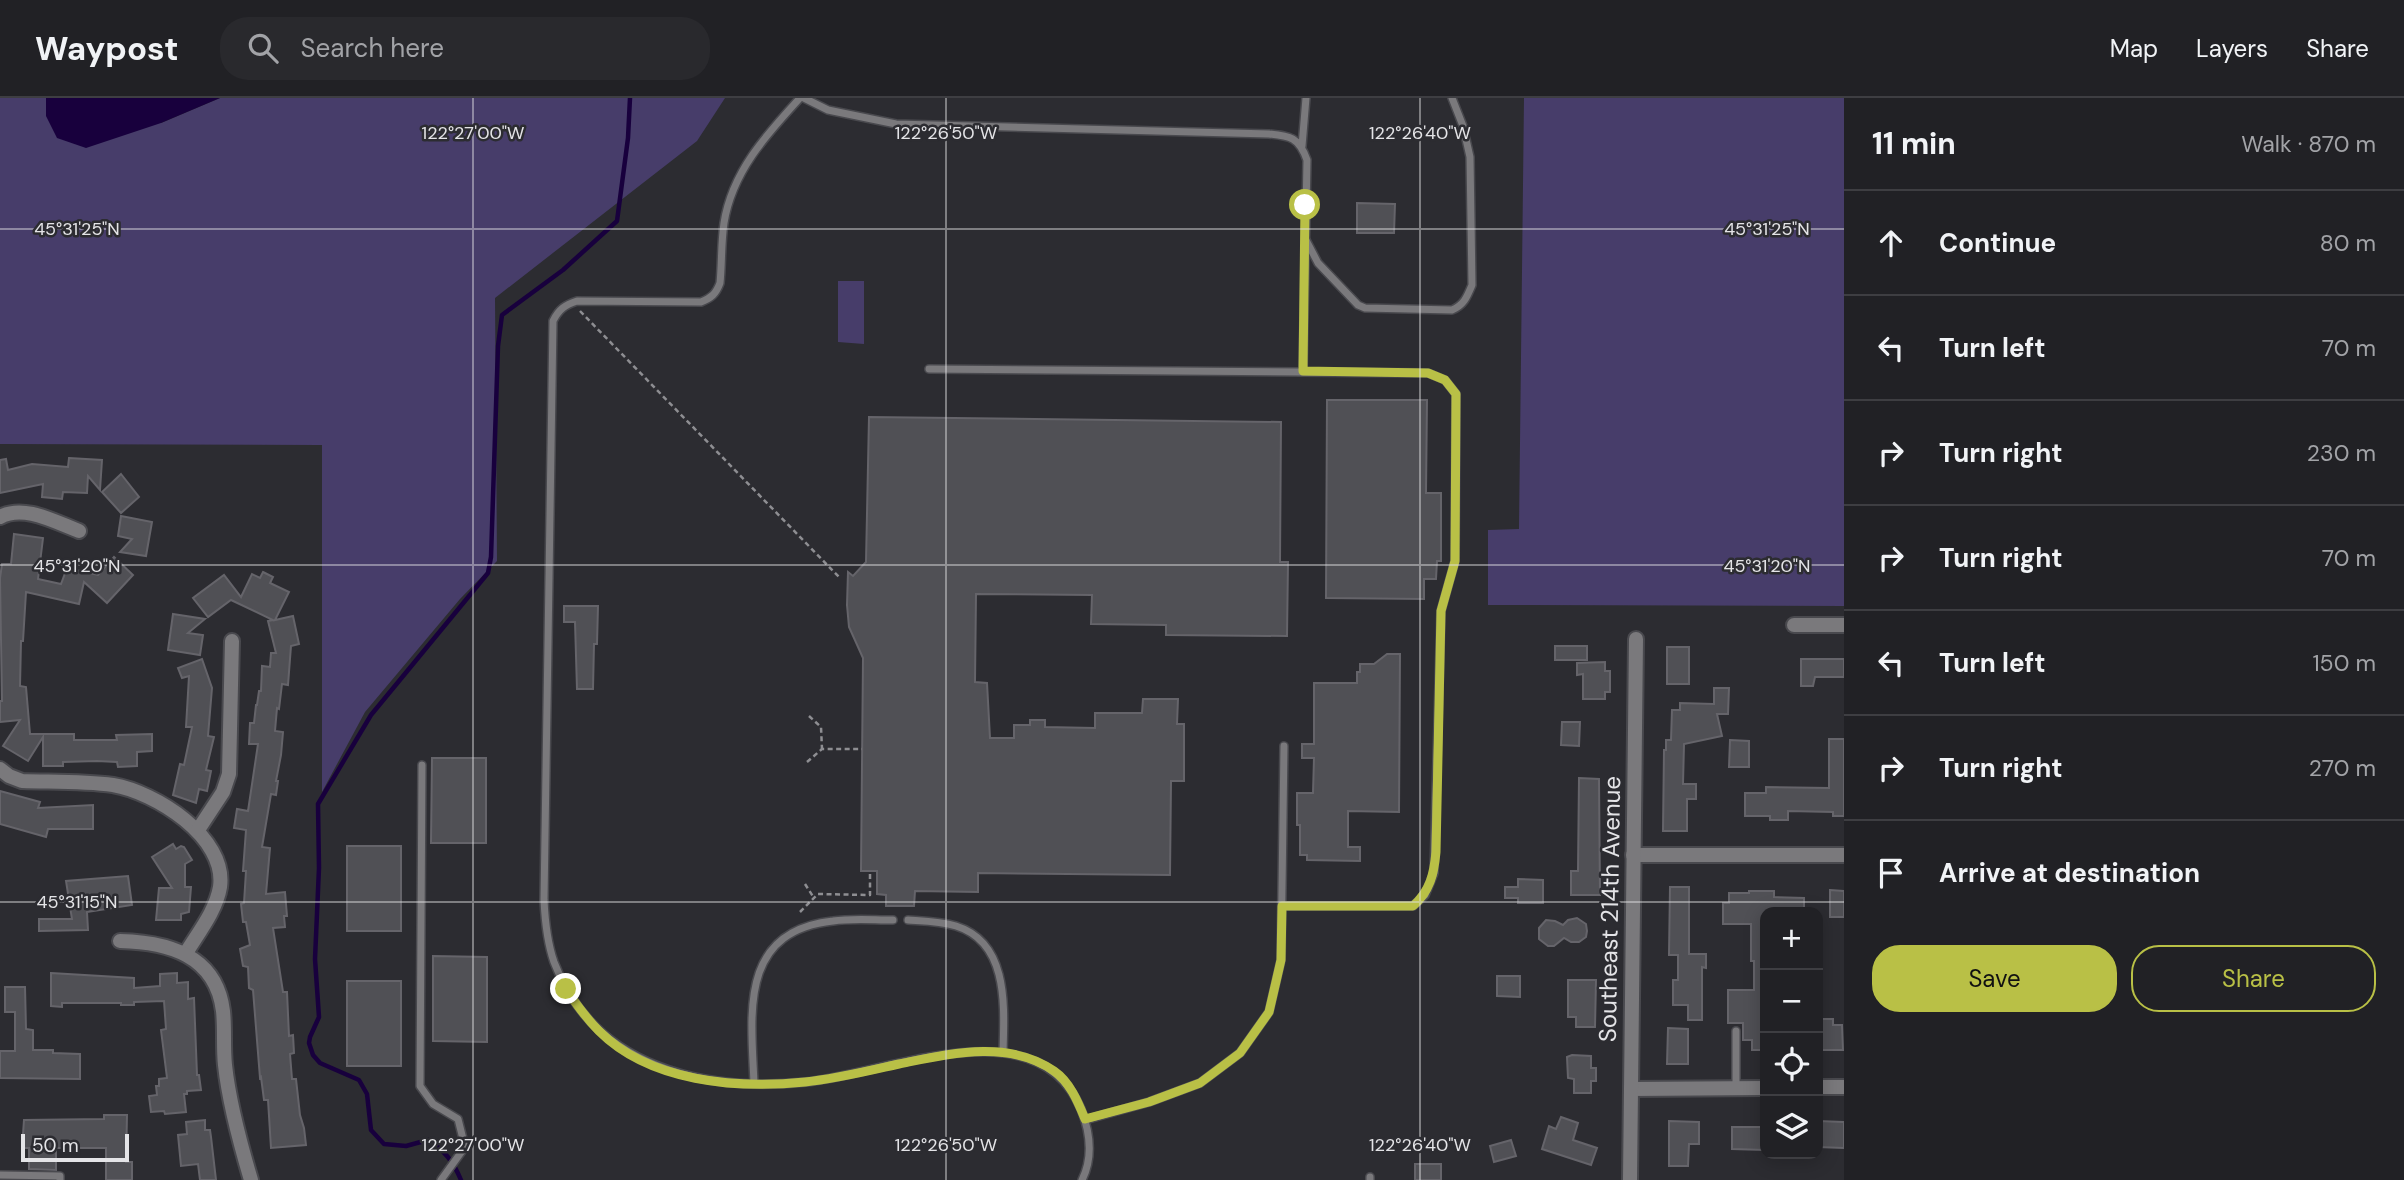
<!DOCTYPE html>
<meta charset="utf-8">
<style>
:root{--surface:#212125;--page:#29292d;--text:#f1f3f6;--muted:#a2a3a7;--line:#3e3e42;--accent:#b9c046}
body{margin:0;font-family:"DM Sans",sans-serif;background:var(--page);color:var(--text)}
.controls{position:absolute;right:21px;bottom:21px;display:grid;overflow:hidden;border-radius:14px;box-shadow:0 4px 18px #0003}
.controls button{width:63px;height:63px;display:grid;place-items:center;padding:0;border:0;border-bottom:2px solid var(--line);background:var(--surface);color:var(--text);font:35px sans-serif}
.scale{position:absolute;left:21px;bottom:18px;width:108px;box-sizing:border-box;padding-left:7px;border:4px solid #e4e4e7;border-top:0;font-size:19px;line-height:24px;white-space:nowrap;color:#e4e4e7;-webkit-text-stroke:5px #2c2c31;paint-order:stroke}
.stop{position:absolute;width:21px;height:21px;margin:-16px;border:5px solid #b9c046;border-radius:50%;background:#fff}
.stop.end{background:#b9c046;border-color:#fff;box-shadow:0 2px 7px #0008}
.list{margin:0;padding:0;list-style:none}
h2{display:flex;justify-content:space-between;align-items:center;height:91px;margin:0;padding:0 28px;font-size:30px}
h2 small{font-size:23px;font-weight:400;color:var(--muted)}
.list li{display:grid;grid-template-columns:46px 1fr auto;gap:21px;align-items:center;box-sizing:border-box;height:105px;padding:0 28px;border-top:2px solid var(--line)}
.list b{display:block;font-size:26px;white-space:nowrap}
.list em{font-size:23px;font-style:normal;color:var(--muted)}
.actions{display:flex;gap:14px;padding:21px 28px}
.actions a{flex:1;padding:16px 0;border:2px solid var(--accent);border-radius:28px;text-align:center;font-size:24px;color:var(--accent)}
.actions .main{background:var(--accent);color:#111}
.icon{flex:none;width:38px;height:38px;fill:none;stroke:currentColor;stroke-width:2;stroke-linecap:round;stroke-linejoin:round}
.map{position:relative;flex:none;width:1844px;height:1082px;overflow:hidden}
header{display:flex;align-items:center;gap:42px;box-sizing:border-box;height:98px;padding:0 35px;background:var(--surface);border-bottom:2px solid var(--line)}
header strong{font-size:33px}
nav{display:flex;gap:38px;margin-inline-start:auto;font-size:24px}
.search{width:490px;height:63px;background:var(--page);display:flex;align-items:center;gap:18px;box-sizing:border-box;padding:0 24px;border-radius:28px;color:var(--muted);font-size:26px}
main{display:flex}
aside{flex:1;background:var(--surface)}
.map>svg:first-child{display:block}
.green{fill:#473d6a}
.water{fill:#18003d}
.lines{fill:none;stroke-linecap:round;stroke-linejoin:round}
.stream{stroke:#18003d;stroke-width:4.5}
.building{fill:#505055;stroke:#65646a;stroke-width:2}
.service-casing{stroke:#49494e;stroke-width:10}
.minor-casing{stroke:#49494e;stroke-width:18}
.path{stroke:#8e8e92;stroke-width:2.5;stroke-dasharray:5 3.5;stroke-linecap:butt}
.service{stroke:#7a797c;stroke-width:7}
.minor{stroke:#7a797c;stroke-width:14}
.route{stroke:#b9c046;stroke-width:9}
.ticks{fill:none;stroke:#e4e4e7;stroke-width:2;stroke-opacity:0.45}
.labels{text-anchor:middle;stroke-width:5;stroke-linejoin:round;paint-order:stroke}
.street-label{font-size:24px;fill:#e4e4e7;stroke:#2c2c31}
.ticks-label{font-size:18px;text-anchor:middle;fill:#e4e4e7;stroke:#2c2c31;stroke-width:5;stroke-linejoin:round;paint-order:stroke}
</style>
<header>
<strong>Waypost</strong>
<div class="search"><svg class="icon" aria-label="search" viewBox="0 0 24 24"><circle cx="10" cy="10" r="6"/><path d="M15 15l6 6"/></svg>Search here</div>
<nav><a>Map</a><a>Layers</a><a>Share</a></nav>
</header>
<main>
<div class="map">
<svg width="1844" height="1082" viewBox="0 0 1844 1082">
<rect width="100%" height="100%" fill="#2c2c31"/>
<g class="green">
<path d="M0,0H46V18L161,25L220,0H725L697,43L495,200L497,463L460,501L365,614L322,694V347L0,346Z"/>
<path d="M1524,0H1844V508L1488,507V432L1519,431Z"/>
<path d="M838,183H864V246L838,244Z"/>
</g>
<path class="water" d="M46,0H220L161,25L86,50L57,40L46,18Z"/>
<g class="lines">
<path class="stream" d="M461,1082C453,1063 445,1053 428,1042L406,1048L384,1046L371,1032L367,996L359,982L320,965L313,957L309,945L310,939L319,919L315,861L319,770L318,706L371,617L488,475L491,459L498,248L502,217L563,172L617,123L628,40L630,0"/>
</g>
<g class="building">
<path d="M1357,105L1395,106L1394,135H1357Z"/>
<path d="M1327,302H1427L1426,395H1441V463H1437L1436,481H1424V501L1326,500Z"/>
<path d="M869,319L1281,324L1280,464H1288L1287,538L1166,537V527L1091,526L1092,497L976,496L975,584L987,585L990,640H1014V627H1030V622H1045V629L1095,630V615H1142L1143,601H1178L1177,626H1184V683H1171L1170,777L978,775V794L915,793L914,808H886V797L877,796V773H861L863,560L849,529L847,507L848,474L853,478L866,464Z"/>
<path d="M69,360L102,362L100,392L88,378L87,395L63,394L62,401L42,399L43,386L0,395V362L6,361L8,372L32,366L68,369Z"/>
<path d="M121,376L139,399L121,415L102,394Z"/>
<path d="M121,418L152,424L146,458L120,454L132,441L118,438Z"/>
<path d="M14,436L43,440L38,481L61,486L67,470L98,477L114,459L133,477L107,505L84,484L79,506L26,494L23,543H21L20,588L26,589L30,636H74V642H117L116,637L152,636V653L137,654V668L118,669L117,664L97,663L63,664V668H43V639L28,663L3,648L20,622L0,624V603H2L0,480L2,466H11Z"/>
<path d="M263,474L273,479L270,485L289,494L275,522L293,518L299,546L291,548L288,587L282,586L279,611L277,610L275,633L283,634L281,657L276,683H278L276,697L271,696L262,749L270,750L266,796L285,794L287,818H284L285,829L273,830L283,894H287L289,938L293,937L294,955L290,956L292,981H296L300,1017L304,1030L306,1047L271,1050L268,1002H264L261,979L260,980L253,892L249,890L248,869L243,868L240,851L250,847L246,824H243L241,806L244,805L246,773H243L246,732L234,730L237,711L248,713L258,646H249L250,625H254L256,607H257L259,593H261L262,568L270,569L271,555H276L268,523L273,522L231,502L208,519L193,500L224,477L241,499L252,476L260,480Z"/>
<path d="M564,508H598L597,546H594L593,591H577L575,524H564Z"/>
<path d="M173,516L205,521L188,535L203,537L200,557L168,552Z"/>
<rect x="1555" y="548" width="32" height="14"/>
<rect x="1667" y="549" width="22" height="37"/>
<path d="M1387,556H1400L1399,714L1348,713V749H1360V763L1307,762V757H1300V727H1297V695H1313L1314,660H1302V646H1314V585H1357V574H1360V566H1374Z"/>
<path d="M202,561L212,590L208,638L214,639L206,672L211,673L207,693L199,691L196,705L173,697L180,666L184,667L192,629H186L189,578L182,580L178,570Z"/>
<path d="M1801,561H1844V579H1815L1813,588H1801Z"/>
<path d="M1605,564V573H1610V594H1605V601H1583V576L1577,577V565Z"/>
<path d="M1714,590H1729L1728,616H1717L1722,638L1684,646L1683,686H1696V701H1687V733H1663L1664,652H1666V642H1671L1672,612H1680V605L1714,606Z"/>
<path d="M1562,624H1580L1579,648L1561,647Z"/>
<path d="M1829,641H1844V718H1833V714L1788,713V722H1770V718H1745V695H1766V689L1829,690Z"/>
<path d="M1730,642L1749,643V669H1729Z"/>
<path d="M432,660H486V745H431Z"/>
<path d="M1579,680L1599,681L1600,797H1571V773H1578Z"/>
<path d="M0,693L40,704L38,710L93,707V731H48L46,739L0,726Z"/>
<path d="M173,746L176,751L181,748L184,749L192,762L185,766V789H191L189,814L181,816V822H156L159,790H172L152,759Z"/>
<rect x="347" y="748" width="54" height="85"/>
<path d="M128,778L132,807L87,814L88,832L39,833V821H72L66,783Z"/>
<path d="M1518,781L1543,782V805H1518V800H1505V789H1518Z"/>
<path d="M1670,789H1689V856H1706V870L1702,869V922H1688V907H1673V882H1678V857H1669Z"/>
<path d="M1830,792L1844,793V819H1830Z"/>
<path d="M1749,793H1774V799L1804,800V814H1765V952H1752V942H1743V925H1728V892H1754V863H1751V826H1723V805H1729V795H1749Z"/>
<path d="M1577,820L1586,826L1587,833L1586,839L1579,844H1571L1564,840L1554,848H1548L1539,841V830L1546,822L1555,823L1563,827L1568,822Z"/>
<path d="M433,858L487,859V944L433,943Z"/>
<path d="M51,875L134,880V890L160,888V876L177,875V885L188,884V901L194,900L197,977H199L201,992L187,993V996H184L186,1014L165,1016L164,1013L151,1014L149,998L157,997L156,988H159V981L167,980L161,932L166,931L164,903L134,904V907H121V905H62V909L51,908Z"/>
<path d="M1497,878H1520V899L1497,898Z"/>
<path d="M1568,882H1596L1595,929H1576V919H1568Z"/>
<rect x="347" y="883" width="54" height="85"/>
<path d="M5,889H25L26,931L33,932V952H53V955L80,956V981L0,980V953H15V914H5Z"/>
<path d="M1820,921H1833V927H1842L1843,952H1818Z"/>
<path d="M1668,930L1688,931V966H1667Z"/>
<path d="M1572,957L1591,958V970H1596V983H1591V995H1574V981L1568,980L1567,959Z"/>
<path d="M104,1017H127L126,1064H132V1082H106V1050H56V1072L29,1071V1050H22L24,1022L104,1021Z"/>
<path d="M1561,1019L1578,1025L1573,1042L1597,1050L1591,1067L1542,1051L1549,1028L1556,1031Z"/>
<path d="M205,1022V1032H210L211,1039L216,1082H200L198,1066L181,1068L178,1037L187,1036L186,1024Z"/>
<path d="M1669,1023L1699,1024V1046H1689L1688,1068H1669Z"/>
<path d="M1818,1023L1844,1024V1050L1818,1049Z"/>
<path d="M1732,1029H1765V1052L1732,1051Z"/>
<path d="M1511,1042L1516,1058L1494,1064L1490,1048Z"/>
<rect x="1415" y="1066" width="26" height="16"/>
</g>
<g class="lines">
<defs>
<g id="service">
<path d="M800,0C766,37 732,74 724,125C721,145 722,165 720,185C716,196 711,200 701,204L577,203C565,207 559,211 553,223L544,802C545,823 547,844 554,864C594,970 704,994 806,984C886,976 1037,906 1081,1011C1090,1034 1094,1058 1082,1082"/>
<path d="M804,0L828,12L896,26L1269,36C1290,38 1299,39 1307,62L1303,273"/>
<path d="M1302,48L1306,0"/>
<path d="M1306,142L1318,165L1358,207L1365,210L1452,212C1464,207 1467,199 1472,187L1470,59L1463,28L1452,0"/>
<path d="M929,271L1428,275L1445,282L1456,296L1455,463L1441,513L1434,775L1425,797L1413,808H1282"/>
<path d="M422,667L420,988L433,1006L458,1021L465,1049L441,1082"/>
<path d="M908,822C925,823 940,823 956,828C1010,845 1004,911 1003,955"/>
<path d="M1736,933V990"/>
<path d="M754,985C751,915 739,833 833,823C852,820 873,822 893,822"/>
<path d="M1085,1022L1149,1004L1200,985L1240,955L1269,914L1281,862L1284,648"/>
<path d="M0,1077L60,1078V1082"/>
<path d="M1370,1082V1079"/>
</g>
<g id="minor">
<path d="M0,419C24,406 55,424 79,433"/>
<path d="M1794,527H1844"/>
<path d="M0,671L9,678L22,683C52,684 83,683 113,687C155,694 227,739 220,789C216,813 198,835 186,855"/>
<path d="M198,732L223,694L229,676L232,543"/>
<path d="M1633,757H1844"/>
<path d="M120,843C168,844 216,857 223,913C225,931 223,949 225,967C229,1005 240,1045 251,1082"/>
<path d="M1818,989H1844"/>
<path d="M1631,991L1765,990"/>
<path d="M1630,1082L1636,541"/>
</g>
</defs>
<use href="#service" class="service-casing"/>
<use href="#minor" class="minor-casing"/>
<g class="path">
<path d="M580,213L839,479"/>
<path d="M809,618L821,629L822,651"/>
<path d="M807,664L822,651H862"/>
<path d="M805,786L814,800"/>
<path d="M800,814L818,796L870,797V773"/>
</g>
<use href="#service" class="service"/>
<use href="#minor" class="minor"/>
</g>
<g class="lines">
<path class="route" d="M566,891C576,906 586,920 599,933C650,984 736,991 805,984C836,981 868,973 899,966C949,956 1008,941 1054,973C1070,984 1078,1004 1085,1021L1149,1004L1200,985L1240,955L1269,914L1281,862L1282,808H1413C1430,793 1434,776 1436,754L1441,513L1455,463L1456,296L1445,282L1428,275L1303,273L1305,107"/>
</g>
<path class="ticks" d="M473,0V1082M946,0V1082M1420,0V1082M0,131H1844M0,467H1844M0,804H1844"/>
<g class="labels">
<g class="street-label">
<text transform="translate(1610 811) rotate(-89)" y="8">Southeast 214th Avenue</text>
</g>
</g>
<g class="ticks-label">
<text x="473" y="41">122°27'00"W</text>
<text x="946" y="41">122°26'50"W</text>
<text x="1420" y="41">122°26'40"W</text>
<text x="77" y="137">45°31'25"N</text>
<text x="1767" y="137">45°31'25"N</text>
<text x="77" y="474">45°31'20"N</text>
<text x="1767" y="474">45°31'20"N</text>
<text x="77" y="810">45°31'15"N</text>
<text x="473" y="1053">122°27'00"W</text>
<text x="946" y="1053">122°26'50"W</text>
<text x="1420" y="1053">122°26'40"W</text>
</g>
</svg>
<div class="controls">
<button>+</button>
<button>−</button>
<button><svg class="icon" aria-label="locate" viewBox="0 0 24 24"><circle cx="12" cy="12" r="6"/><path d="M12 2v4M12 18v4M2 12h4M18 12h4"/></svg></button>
<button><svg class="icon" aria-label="layers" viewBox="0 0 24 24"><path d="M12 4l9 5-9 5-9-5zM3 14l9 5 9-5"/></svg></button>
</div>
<div class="scale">50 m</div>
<div class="stop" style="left:1305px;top:107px"></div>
<div class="stop end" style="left:566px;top:891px"></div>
</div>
<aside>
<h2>11 min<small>Walk · 870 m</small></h2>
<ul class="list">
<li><svg class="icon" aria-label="ahead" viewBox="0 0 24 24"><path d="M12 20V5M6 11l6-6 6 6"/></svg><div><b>Continue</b></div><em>80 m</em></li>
<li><svg class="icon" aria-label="left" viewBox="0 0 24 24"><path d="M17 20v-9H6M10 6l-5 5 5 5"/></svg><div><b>Turn left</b></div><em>70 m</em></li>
<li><svg class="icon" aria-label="right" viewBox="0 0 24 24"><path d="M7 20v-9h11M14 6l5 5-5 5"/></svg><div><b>Turn right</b></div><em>230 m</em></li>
<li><svg class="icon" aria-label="right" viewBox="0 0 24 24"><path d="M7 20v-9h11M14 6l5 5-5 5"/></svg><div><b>Turn right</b></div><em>70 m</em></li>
<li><svg class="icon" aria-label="left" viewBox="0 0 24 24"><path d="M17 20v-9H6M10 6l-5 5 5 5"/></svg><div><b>Turn left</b></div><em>150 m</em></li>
<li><svg class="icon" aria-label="right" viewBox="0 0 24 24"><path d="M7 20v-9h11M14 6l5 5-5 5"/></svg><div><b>Turn right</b></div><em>270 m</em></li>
<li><svg class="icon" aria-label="arrive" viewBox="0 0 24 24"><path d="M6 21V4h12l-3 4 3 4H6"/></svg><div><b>Arrive at destination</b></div></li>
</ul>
<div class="actions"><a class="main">Save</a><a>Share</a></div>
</aside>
</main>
